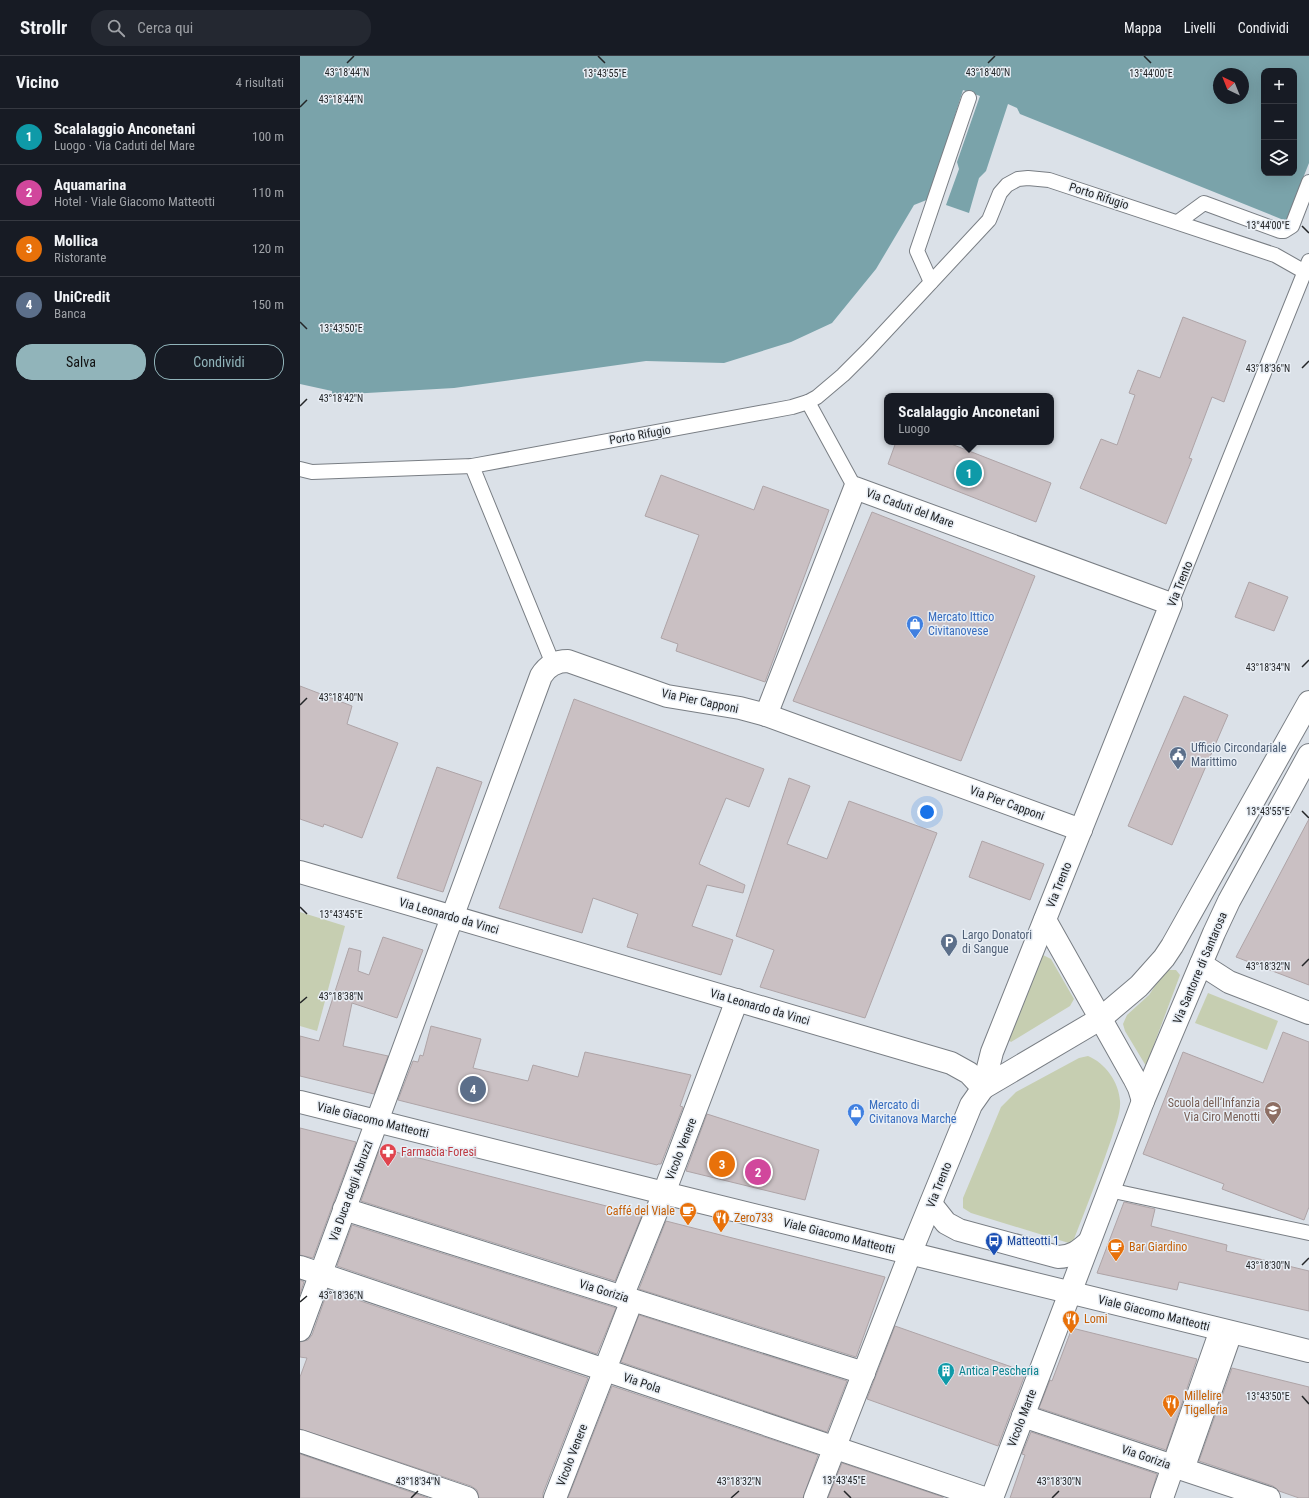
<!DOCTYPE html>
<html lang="it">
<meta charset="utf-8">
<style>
:root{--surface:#171b24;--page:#242831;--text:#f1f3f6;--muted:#9ea1a6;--line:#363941;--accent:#91b4ba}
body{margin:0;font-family:"Roboto Condensed",sans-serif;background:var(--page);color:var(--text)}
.controls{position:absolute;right:12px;top:12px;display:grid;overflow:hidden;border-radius:8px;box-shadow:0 4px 16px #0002}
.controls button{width:36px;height:36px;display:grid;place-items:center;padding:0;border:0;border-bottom:1px solid var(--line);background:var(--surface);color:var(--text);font:20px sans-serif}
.compass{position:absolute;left:913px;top:12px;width:36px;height:36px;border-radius:50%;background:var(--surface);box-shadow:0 4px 16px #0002;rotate:317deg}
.you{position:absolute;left:627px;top:756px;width:14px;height:14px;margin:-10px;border:3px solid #fff;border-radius:50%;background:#1a73e8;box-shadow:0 0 0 6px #1a73e833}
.badge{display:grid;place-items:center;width:26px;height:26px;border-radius:50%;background:var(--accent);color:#fff;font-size:13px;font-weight:700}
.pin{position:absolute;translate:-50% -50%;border:2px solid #fff;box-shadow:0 1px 4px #0006}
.popup{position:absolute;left:584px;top:337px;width:170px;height:52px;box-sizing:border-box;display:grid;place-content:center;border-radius:8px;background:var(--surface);filter:drop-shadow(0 1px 3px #0005);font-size:13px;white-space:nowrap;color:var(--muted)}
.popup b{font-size:15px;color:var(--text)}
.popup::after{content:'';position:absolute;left:50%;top:100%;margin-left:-8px;border:8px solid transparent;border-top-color:var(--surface)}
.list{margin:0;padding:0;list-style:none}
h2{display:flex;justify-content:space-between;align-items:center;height:52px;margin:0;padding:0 16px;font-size:17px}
h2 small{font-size:13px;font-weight:400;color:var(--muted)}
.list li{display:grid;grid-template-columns:26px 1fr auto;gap:12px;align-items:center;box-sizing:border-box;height:56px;padding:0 16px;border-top:1px solid var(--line)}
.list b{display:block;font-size:15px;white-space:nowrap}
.list p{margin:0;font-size:13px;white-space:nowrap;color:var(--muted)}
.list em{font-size:13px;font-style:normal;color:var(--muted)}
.actions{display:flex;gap:8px;padding:12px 16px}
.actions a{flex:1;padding:9px 0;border:1px solid var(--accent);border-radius:16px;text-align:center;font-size:14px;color:var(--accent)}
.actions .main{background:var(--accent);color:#111}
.icon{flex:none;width:22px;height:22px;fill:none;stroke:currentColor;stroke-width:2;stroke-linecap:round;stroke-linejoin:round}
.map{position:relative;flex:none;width:1009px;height:1442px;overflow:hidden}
header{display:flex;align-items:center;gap:24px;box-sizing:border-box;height:56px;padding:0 20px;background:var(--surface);border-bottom:1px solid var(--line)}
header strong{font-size:19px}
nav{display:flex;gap:22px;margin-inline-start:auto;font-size:14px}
.search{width:280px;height:36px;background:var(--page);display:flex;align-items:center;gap:10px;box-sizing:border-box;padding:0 14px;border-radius:16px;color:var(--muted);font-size:15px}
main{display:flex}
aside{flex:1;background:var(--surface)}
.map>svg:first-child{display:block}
.green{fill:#c6ceb1}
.water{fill:#7aa3aa;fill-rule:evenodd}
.building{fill:#cac0c3;stroke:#aea4a7}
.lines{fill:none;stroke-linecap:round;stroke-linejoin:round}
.lane-casing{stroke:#797e84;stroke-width:16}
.street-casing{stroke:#797e84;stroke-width:24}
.secondary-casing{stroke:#797e84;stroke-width:24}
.lane{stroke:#fff;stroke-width:14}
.street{stroke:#fff;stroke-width:22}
.secondary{stroke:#fff;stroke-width:22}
.ticks{fill:none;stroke:#232527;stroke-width:1.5}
.labels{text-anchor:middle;stroke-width:3;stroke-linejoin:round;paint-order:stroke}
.street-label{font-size:12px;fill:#232527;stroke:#e8eef5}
.shop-label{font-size:12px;fill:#366cbe;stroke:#e8eef5;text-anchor:start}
.service-label{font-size:12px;fill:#4e5e75;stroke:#e8eef5;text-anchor:start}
.education-label{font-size:12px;fill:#785e54;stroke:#e8eef5;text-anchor:end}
.health-label{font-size:12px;fill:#be3a42;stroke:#e8eef5;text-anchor:start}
.food-label{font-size:12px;fill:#c56008;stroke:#e8eef5;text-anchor:start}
.transit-label{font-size:12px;fill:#164399;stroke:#e8eef5;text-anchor:start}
.culture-label{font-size:12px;fill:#0d838f;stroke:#e8eef5;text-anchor:start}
.ticks-label{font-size:10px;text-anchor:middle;fill:#232527;stroke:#e8eef5;stroke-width:3;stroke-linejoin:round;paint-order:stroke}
</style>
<header>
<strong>Strollr</strong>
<div class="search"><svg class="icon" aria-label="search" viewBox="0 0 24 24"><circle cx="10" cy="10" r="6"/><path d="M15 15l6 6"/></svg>Cerca qui</div>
<nav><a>Mappa</a><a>Livelli</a><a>Condividi</a></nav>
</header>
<main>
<aside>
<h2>Vicino<small>4 risultati</small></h2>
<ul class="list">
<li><span class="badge" style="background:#0f9aa8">1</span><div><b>Scalalaggio Anconetani</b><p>Luogo · Via Caduti del Mare</p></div><em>100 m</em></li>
<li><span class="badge" style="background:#d1479c">2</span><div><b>Aquamarina</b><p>Hotel · Viale Giacomo Matteotti</p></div><em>110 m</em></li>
<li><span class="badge" style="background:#e8710a">3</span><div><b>Mollica</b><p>Ristorante</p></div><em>120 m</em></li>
<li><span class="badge" style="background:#5c6f8a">4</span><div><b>UniCredit</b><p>Banca</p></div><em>150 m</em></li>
</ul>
<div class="actions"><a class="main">Salva</a><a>Condividi</a></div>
</aside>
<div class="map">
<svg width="1009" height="1442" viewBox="0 0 1009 1442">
<rect width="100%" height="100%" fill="#dbe1e8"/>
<g class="green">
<path d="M0,856L45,870L17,975L0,970Z"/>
<path d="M743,899L751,903L774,943L770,950L711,986L706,982L738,903Z"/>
<path d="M869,914H876L880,919L846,1010L825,975L823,968L827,959L849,939L863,918Z"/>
<path d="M908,937L978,965L967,994L895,967Z"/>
<path d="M788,1000C805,1007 819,1026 820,1045C821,1057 815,1070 812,1081C800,1117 786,1152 772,1188L671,1157L663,1152V1142L701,1051L716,1036L779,1002Z"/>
</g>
<path class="water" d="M0,0H1009V107L986,165L720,58L717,52L708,48L686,115L679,122L669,157L646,149L659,113L657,106L680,40L663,34L629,143L614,149L576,213L532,267L491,286L424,307L346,305L154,332L32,339V335L0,328ZM964,15H994V117H964ZM919,18H943V42H919Z"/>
<g class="building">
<path d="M883,261L946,285L924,346L912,341L889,402L892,403L866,468L780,432L801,383L817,389L835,339L829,337L838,314L860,322Z"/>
<path d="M596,386H646L751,427L736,466L588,408Z"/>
<path d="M361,419L454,454L463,430L529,454L465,626L376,595L378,588L361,582L399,479L345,460Z"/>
<path d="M572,456L735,520L661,705L493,645Z"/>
<path d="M949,526L988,541L974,575L935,561Z"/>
<path d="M0,630L52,650L47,668L98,687L62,782L24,768L23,771L0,763Z"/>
<path d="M884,640L928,659L872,789L828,770Z"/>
<path d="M274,643L464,713L449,751L426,742L399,808L445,829L443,837L407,829L392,870L433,884L421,919L327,891L338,858L293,842L282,877L199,852Z"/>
<path d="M137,711L182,726L143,836L97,822Z"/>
<path d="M489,722L510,730L487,788L527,803L549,745L637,777L565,962L460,931L474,894L436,880Z"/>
<path d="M1009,763V929L936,901Z"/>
<path d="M682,785L744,808L730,844L669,821Z"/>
<path d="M83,881L123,894L97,962L52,947L43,990L88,1000L74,1038L0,1020V980L19,985L49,892L61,895L58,915L69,919Z"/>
<path d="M131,970L181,983L173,1012L228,1025L233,1009L278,1021L285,996L391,1019L380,1050L383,1051L361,1108H358L357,1109L98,1044L113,1005L118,1006L120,999L123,1000Z"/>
<path d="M983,976L1009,986V1151L1004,1164L922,1133L924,1128L843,1098L883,996L963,1027Z"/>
<path d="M407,1058L519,1094L505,1144L386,1115Z"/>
<path d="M0,1072L56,1086L13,1202L0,1199Z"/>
<path d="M80,1092L255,1137L342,1159L315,1225L61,1145Z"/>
<path d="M824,1146L855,1153L851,1170L927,1189L926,1195L1009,1215V1255L879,1226L877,1234L797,1217Z"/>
<path d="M366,1165L585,1221L556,1301L339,1233Z"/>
<path d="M52,1169L316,1252L297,1298L37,1210Z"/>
<path d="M0,1224L4,1226L0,1238Z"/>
<path d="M28,1234L288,1322L243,1437V1442H179L177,1434L171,1430L0,1373V1321L7,1302L0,1301V1286L8,1284L12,1279Z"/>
<path d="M339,1259L547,1325L527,1376L321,1306Z"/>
<path d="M595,1270L726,1316L698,1390L567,1343Z"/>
<path d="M772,1272L897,1303L866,1394L739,1352L750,1324L752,1325Z"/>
<path d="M932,1312L1009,1331V1442H999L979,1435L973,1430L899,1405Z"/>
<path d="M312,1330L518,1399L503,1442H268Z"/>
<path d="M731,1376L857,1418L850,1442H710L725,1399L722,1398Z"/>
<path d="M0,1398L128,1442H0Z"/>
<path d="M542,1407L643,1441V1442H528Z"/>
</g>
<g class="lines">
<defs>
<g id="lane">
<path d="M878,166L904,147L980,175H984L992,170L1009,126"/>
<path d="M631,226L617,195L669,42"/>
<path d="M508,346L555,432"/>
<path d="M172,410L253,608"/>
<path d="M0,413L12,416L172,410L492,351L508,346L517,341L543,319L568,294L689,164L700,137L707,129L718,123L728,122L749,124L975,199L1005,216"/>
<path d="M871,548L1009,205"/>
<path d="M809,1134L1009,1177"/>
<path d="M887,1414L935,1277"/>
</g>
<g id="street">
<path d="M466,659L555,432L871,548L692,996L683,1032L671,1049L610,1198L515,1442"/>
<path d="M0,816L651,1007L669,1017L683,1032"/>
<path d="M745,864L834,1022L839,1032L843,1045"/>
<path d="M901,908L929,926L1009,957"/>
<path d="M683,1032L800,963L839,930L864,902L872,890L1009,646"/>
<path d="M631,1148L646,1167L659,1174L758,1201C772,1201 780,1194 789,1186"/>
<path d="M44,1153L564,1317"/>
<path d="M0,1211L684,1442"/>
<path d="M322,1241L364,1137L437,944"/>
<path d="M0,1274L241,620C247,610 256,605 268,605L367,640L440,652L466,659L781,774"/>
<path d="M723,1360L969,1442"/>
<path d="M0,1385L167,1442"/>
<path d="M255,1442L332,1244"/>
<path d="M692,1442L843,1045L914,877L929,845L1009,699"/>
<path d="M862,1442L921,1274"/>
</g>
<path id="secondary" d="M0,1046L364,1137L1009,1295"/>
</defs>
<use href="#lane" class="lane-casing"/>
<use href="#street" class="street-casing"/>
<use href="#secondary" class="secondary-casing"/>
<use href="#lane" class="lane"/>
<use href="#street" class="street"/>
<use href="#secondary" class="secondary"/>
</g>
<path class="ticks" d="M298,0L305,7M844,0L851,7M47,7L54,0M688,7L695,0M0,51L7,44M1002,170L1009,177M0,266L7,273M1002,312L1009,305M0,350L7,343M1002,611L1009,604M0,649L7,642M1002,755L1009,762M0,851L7,858M1002,910L1009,903M0,947L7,941M1002,1209L1009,1202M0,1246L7,1240M1002,1340L1009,1348M544,1435L551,1442M111,1442L118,1435M431,1442L439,1435M752,1442L759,1435"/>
<defs>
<symbol id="shop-pin" viewBox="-11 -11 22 30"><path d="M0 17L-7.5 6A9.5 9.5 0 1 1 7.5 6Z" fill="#3f7fe0" stroke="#e8eef5"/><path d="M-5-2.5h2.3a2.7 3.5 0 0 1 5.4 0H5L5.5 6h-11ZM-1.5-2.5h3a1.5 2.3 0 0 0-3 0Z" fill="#fff"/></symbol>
<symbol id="civic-pin" viewBox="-11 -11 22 30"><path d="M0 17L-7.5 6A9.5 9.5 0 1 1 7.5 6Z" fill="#5c6f8a" stroke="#e8eef5"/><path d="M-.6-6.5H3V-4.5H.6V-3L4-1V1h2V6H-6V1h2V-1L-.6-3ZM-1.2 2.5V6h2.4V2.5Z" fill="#fff"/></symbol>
<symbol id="parking-pin" viewBox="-11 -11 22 30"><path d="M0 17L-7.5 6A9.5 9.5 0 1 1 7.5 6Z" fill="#5c6f8a" stroke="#e8eef5"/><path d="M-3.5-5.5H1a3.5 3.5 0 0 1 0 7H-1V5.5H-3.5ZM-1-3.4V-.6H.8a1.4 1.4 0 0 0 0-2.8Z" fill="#fff"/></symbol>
<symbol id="school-pin" viewBox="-11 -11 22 30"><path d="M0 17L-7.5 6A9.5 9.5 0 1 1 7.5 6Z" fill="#8d6e63" stroke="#e8eef5"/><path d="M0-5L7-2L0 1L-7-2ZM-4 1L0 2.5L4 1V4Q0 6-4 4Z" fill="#fff"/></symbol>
<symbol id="pharmacy-pin" viewBox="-11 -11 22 30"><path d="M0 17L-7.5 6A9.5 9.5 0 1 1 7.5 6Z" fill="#e0444e" stroke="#e8eef5"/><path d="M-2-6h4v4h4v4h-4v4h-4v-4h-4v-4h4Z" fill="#fff"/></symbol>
<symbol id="cafe-pin" viewBox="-11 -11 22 30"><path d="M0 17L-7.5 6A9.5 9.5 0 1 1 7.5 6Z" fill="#e8710a" stroke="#e8eef5"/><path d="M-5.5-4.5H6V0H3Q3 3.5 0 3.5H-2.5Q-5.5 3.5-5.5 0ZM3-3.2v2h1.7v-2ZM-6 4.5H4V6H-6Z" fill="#fff"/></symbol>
<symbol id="restaurant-pin" viewBox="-11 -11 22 30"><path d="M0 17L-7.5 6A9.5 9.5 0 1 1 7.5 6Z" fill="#e8710a" stroke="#e8eef5"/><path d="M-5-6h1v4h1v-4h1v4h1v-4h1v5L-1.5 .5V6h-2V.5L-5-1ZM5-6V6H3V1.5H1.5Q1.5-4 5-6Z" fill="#fff"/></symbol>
<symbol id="bus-pin" viewBox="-11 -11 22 30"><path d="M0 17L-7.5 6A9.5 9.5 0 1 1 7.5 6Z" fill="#1a4fb4" stroke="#e8eef5"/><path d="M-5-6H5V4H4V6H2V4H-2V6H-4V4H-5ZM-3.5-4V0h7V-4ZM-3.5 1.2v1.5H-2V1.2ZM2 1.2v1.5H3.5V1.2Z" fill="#fff"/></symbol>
<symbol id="building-pin" viewBox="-11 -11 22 30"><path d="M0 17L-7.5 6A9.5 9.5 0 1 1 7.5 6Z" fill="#0f9aa8" stroke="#e8eef5"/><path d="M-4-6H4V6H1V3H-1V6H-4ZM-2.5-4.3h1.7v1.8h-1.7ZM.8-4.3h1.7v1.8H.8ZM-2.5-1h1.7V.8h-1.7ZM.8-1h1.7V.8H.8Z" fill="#fff"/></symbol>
</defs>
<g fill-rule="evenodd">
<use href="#shop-pin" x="605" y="558" width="20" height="27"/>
<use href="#civic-pin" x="868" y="689" width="20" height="27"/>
<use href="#parking-pin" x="639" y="876" width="20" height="27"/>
<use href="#school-pin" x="963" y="1044" width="20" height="27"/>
<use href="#shop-pin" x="546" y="1046" width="20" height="27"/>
<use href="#pharmacy-pin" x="78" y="1086" width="20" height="27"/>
<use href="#cafe-pin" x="378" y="1145" width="20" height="27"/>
<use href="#restaurant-pin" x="411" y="1152" width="20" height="27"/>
<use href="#bus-pin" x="684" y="1175" width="20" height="27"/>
<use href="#cafe-pin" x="806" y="1181" width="20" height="27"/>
<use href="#restaurant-pin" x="761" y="1253" width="20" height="27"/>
<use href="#building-pin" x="636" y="1305" width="20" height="27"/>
<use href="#restaurant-pin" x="861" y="1337" width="20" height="27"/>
</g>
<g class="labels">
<g class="street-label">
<text transform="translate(799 140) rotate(18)" y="4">Porto Rifugio</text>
<text transform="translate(340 379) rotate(-10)" y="4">Porto Rifugio</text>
<text transform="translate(610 452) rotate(20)" y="4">Via Caduti del Mare</text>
<text transform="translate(880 528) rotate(-68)" y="4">Via Trento</text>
<text transform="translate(400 645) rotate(12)" y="4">Via Pier Capponi</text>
<text transform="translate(707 747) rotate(20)" y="4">Via Pier Capponi</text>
<text transform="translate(759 829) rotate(-68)" y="4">Via Trento</text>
<text transform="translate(149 860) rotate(16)" y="4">Via Leonardo da Vinci</text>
<text transform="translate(900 912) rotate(-67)" y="4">Via Santorre di Santarosa</text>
<text transform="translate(460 951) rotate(16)" y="4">Via Leonardo da Vinci</text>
<text transform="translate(73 1064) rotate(14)" y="4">Viale Giacomo Matteotti</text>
<text transform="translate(381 1093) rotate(-69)" y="4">Vicolo Venere</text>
<text transform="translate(639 1129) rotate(-68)" y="4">Via Trento</text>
<text transform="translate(51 1135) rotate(-70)" y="4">Via Duca degli Abruzzi</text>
<text transform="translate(539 1180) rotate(14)" y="4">Viale Giacomo Matteotti</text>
<text transform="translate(304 1235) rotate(17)" y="4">Via Gorizia</text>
<text transform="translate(854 1257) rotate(14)" y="4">Viale Giacomo Matteotti</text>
<text transform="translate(342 1327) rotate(19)" y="4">Via Pola</text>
<text transform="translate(722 1362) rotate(-69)" y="4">Vicolo Marte</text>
<text transform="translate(272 1399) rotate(-69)" y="4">Vicolo Venere</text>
<text transform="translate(846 1401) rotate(19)" y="4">Via Gorizia</text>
</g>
<g class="shop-label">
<text x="628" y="565">Mercato Ittico<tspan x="628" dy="14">Civitanovese</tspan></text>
<text x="569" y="1053">Mercato di<tspan x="569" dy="14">Civitanova Marche</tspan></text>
</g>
<g class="service-label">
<text x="891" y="696">Ufficio Circondariale<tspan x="891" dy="14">Marittimo</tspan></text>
<text x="662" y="883">Largo Donatori<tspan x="662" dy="14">di Sangue</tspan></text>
</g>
<g class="education-label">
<text x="960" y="1051">Scuola dell’Infanzia<tspan x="960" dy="14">Via Ciro Menotti</tspan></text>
</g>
<g class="health-label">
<text x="101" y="1100">Farmacia Foresi</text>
</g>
<g class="food-label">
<text x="375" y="1159" text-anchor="end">Caffé del Viale</text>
<text x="434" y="1166">Zero733</text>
<text x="829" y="1195">Bar Giardino</text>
<text x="784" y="1267">Lomi</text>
<text x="884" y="1344">Millelire<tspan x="884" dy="14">Tigelleria</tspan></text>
</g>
<g class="transit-label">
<text x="707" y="1189">Matteotti 1</text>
</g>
<g class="culture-label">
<text x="659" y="1319">Antica Pescheria</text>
</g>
</g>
<g class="ticks-label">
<text x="47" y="20">43°18'44"N</text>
<text x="688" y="20">43°18'40"N</text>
<text x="851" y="21">13°44'00"E</text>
<text x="305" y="21">13°43'55"E</text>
<text x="41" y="47">43°18'44"N</text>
<text x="968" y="173">13°44'00"E</text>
<text x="41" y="276">13°43'50"E</text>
<text x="968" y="316">43°18'36"N</text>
<text x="41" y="346">43°18'42"N</text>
<text x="968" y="615">43°18'34"N</text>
<text x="41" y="645">43°18'40"N</text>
<text x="968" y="759">13°43'55"E</text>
<text x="41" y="862">13°43'45"E</text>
<text x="968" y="914">43°18'32"N</text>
<text x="41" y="944">43°18'38"N</text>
<text x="968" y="1213">43°18'30"N</text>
<text x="41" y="1243">43°18'36"N</text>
<text x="968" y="1344">13°43'50"E</text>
<text x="544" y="1428">13°43'45"E</text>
<text x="118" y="1429">43°18'34"N</text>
<text x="439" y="1429">43°18'32"N</text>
<text x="759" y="1429">43°18'30"N</text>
</g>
</svg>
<div class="controls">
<button>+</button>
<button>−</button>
<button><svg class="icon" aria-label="layers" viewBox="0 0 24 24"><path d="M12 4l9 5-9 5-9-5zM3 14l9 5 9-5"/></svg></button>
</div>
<svg class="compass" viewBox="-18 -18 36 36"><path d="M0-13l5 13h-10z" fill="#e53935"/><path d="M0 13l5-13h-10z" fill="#9ea1a6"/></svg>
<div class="you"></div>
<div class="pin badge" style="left:669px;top:417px;background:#0f9aa8">1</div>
<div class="popup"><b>Scalalaggio Anconetani</b>Luogo</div>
<div class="pin badge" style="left:458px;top:1116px;background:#d1479c">2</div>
<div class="pin badge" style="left:422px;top:1108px;background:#e8710a">3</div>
<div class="pin badge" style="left:173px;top:1033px;background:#5c6f8a">4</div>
</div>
</main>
